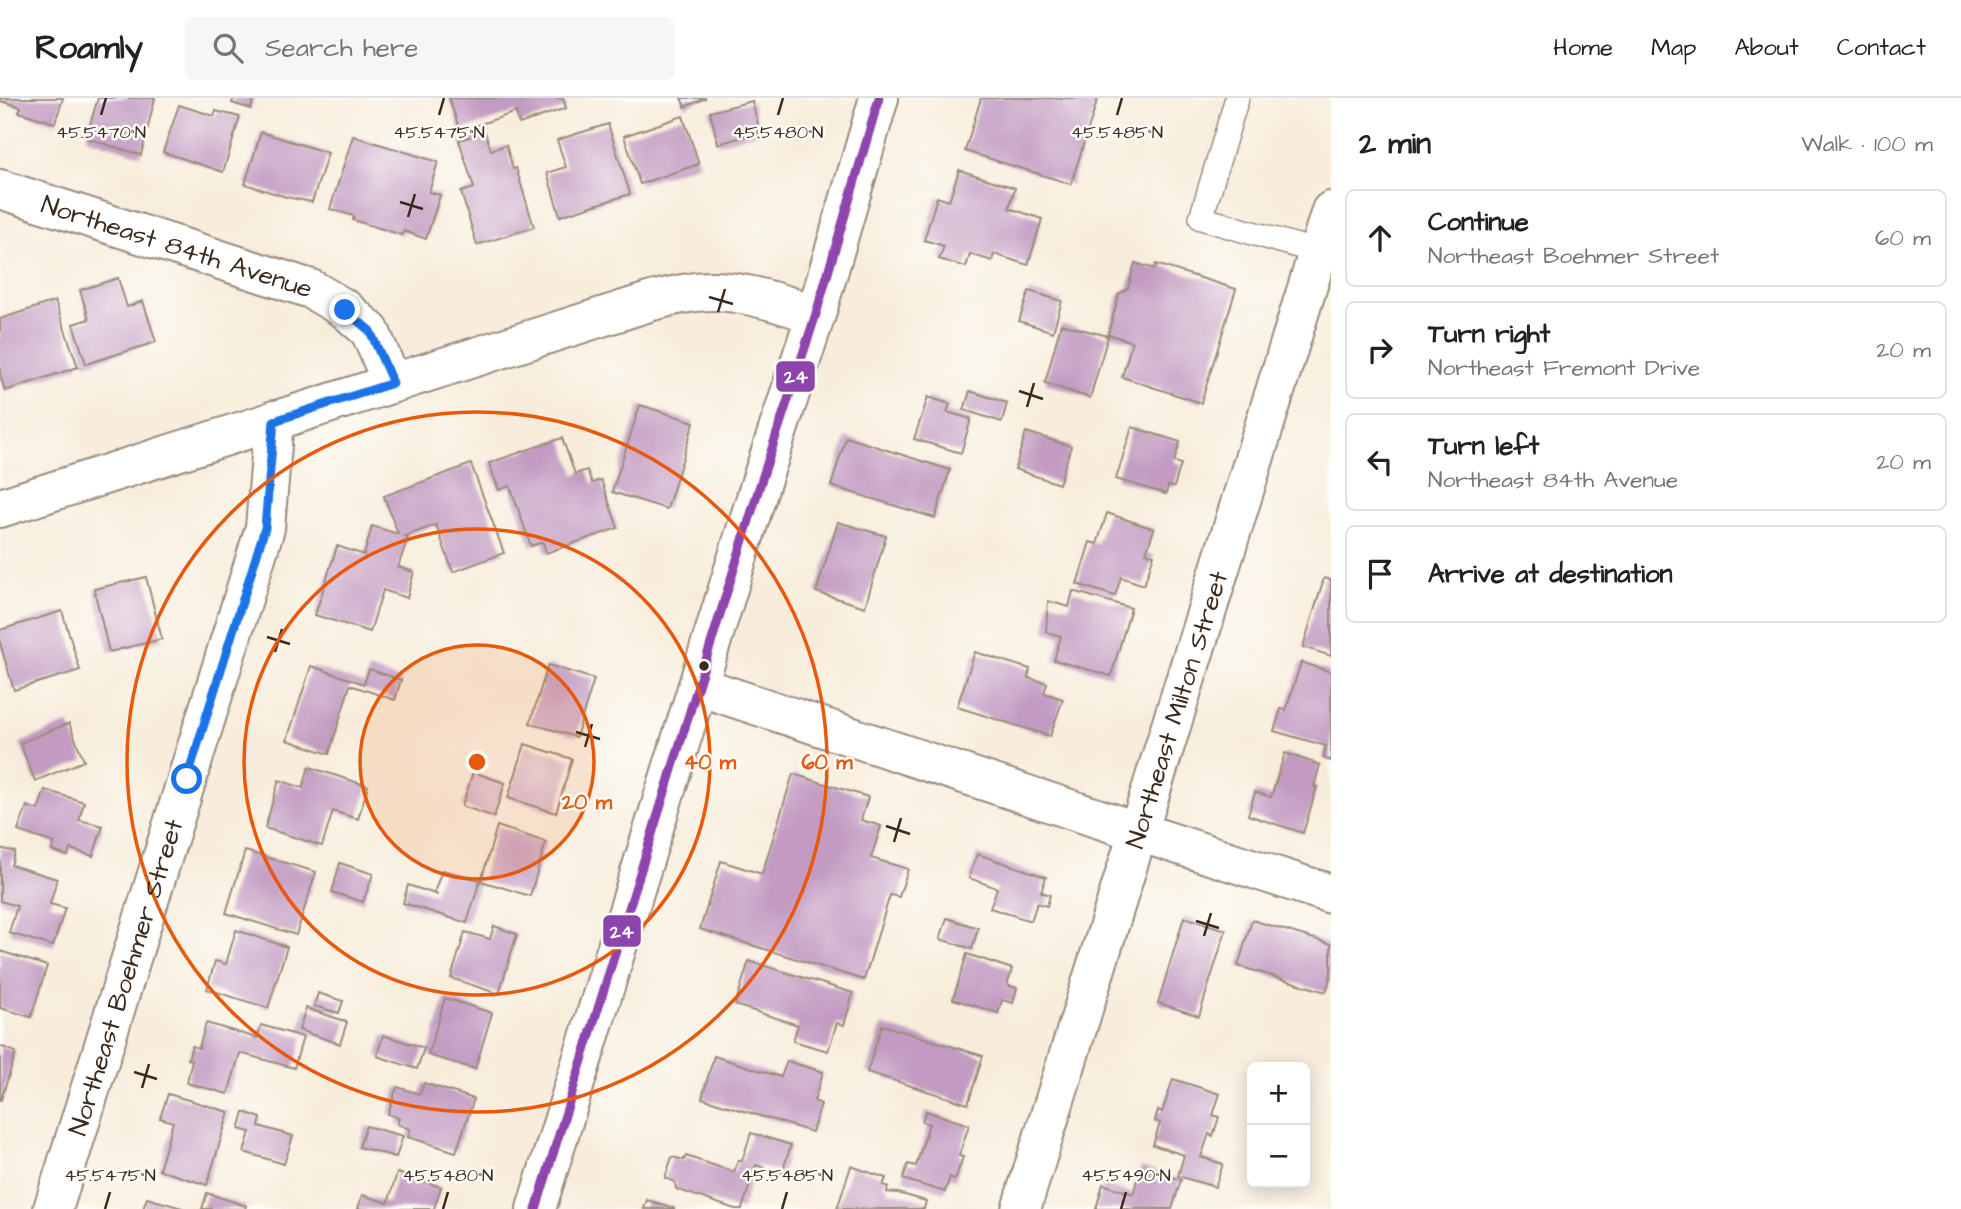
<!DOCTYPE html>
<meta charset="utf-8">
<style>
:root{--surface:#fff;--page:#f6f6f6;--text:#222;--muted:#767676;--line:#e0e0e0}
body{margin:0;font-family:"Architects Daughter",sans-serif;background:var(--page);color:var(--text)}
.controls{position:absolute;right:21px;bottom:21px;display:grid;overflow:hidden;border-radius:10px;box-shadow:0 4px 18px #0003}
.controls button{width:63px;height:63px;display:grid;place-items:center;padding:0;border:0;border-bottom:2px solid var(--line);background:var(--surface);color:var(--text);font:35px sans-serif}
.stop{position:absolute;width:21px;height:21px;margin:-16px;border:5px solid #1a73e8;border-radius:50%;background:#fff}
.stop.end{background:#1a73e8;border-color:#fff;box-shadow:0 2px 7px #0008}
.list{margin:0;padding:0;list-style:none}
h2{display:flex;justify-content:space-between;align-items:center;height:91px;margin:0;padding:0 28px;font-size:30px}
h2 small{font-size:23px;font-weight:400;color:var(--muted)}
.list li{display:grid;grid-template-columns:46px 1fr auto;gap:21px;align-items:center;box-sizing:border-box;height:98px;margin:0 14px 14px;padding:0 14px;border:2px solid var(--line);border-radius:10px}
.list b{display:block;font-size:26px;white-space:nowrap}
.list p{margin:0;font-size:23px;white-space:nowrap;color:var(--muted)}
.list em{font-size:23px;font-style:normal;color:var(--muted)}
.icon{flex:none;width:38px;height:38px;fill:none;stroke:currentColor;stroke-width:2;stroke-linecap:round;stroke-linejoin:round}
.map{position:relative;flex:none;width:1331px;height:1111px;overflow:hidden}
header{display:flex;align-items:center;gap:42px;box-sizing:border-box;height:98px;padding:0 35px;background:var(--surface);border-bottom:2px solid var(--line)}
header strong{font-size:33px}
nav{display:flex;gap:38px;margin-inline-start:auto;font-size:24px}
.search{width:490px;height:63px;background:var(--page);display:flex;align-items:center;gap:18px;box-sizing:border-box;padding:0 24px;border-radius:10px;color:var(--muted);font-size:26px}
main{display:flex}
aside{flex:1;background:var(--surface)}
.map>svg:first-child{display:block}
.building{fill:#c39bc2}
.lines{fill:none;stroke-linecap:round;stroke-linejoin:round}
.service-casing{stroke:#9a8c7d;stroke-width:26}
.minor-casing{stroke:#9a8c7d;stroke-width:42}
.tertiary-casing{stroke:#9a8c7d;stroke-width:42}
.service{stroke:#fff;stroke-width:23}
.minor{stroke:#fff;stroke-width:38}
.tertiary{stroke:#fff;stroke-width:38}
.bus-1-casing{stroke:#fdfcf7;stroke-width:14}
.bus-1{stroke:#8e44ad;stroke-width:9}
.route{stroke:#1a73e8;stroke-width:9}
.ticks{fill:none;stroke:#3b2a1e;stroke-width:2.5}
.ring{fill:none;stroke:#e8590c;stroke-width:3.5}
.bus-dot{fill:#3b2a1e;stroke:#fdfcf7;stroke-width:2.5}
.labels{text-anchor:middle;stroke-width:5;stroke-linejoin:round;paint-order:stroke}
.street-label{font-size:26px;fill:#3b2a1e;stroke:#fdfcf7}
.ticks-label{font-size:18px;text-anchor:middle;fill:#3b2a1e;stroke:#fdfcf7;stroke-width:5;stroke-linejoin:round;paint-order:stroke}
.centre{fill:#e8590c;stroke:#fdfcf7;stroke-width:3.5}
.ring-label{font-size:21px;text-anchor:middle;font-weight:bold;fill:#e8590c;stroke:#fdfcf7;stroke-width:5;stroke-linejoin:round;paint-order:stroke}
.line-badge{stroke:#fdfcf7;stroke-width:2.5}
.badge-label{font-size:19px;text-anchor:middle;font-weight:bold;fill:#fff}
</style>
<header>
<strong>Roamly</strong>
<div class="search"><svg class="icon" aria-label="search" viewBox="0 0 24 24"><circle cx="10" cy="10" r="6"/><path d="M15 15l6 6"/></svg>Search here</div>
<nav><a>Home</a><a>Map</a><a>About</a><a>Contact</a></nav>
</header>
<main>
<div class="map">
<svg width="1331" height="1111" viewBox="0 0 1331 1111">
<rect width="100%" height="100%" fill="#fdfcf7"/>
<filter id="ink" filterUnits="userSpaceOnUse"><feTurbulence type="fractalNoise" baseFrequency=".0143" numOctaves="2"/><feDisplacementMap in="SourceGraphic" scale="14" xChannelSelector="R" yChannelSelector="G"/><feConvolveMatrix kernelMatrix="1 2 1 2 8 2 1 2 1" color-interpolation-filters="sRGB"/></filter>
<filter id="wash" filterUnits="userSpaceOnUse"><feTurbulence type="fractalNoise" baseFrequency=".00686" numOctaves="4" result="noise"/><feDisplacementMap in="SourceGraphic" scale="28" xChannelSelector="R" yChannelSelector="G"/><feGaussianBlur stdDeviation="1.57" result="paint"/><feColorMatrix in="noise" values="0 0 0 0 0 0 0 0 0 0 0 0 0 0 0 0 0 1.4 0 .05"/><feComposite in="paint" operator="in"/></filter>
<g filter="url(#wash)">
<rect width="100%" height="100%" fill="#f8eddc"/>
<g id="blocks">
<g class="building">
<path d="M0,0H63L55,25L19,14L21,9L0,3Z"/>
<path d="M98,0H155L141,57L86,40Z"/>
<path d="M234,0H254L251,11L232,5Z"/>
<path d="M449,0H563L566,10L519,26L516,14L460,33Z"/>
<path d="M681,0H706L685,9Z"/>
<path d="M981,0H1098L1071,86L965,53Z"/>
<path d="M752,3L760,34L718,46L710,14Z"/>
<path d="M179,7L214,18L216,13L240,19L223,74L163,54Z"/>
<path d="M683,18L699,66L640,86L624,38Z"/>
<path d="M608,26L630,96L560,118L547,75L566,69L557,42Z"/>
<path d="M261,34L328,55L312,104L286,99L245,86Z"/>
<path d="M485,34L491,52L506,47L513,71L516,70L534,129L477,147L461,94L474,90L459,42Z"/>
<path d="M353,38L438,64L429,94L440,97L426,141L404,133L402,137L353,122L354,118L330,111Z"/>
<path d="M959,72L1015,90L1009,110L1042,121L1028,167L994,156L992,163L970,156L966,169L939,161L944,148L924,142L937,99L949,103Z"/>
<path d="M1135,165L1155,171L1156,166L1236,191L1201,305L1122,279L1132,244L1108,236L1119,196L1128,190Z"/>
<path d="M118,180L127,209L143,203L156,244L86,266L73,226L89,221L80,192Z"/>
<path d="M1029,193L1062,203L1053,234L1019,223Z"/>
<path d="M55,203L78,269L5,293L0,277V221Z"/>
<path d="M1061,226L1108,238L1090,300L1045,285Z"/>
<path d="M970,293L1007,305L1002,324L964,312Z"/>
<path d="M928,299L950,306L947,314L971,321L961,355L914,341Z"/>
<path d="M640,307L694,324L667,411L612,394Z"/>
<path d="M1132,329L1180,344L1174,364L1181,366L1174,389L1168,388L1166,396L1116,381Z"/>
<path d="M1026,334L1071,348L1059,386L1015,371Z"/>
<path d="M846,339L950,372L935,420L831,388Z"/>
<path d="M562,340L575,376L587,372L592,385L601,382L618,430L546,455L543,444L531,448L510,388L499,392L489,365Z"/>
<path d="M471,366L504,455L453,474L436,427L405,438L408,439L398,469L414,474L407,500L383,492L370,534L315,517L337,448L364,457L372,428L398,436L384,398Z"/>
<path d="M1107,415L1154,431L1146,455L1154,457L1144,487L1121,479L1115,498L1077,486L1090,444L1097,446Z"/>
<path d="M838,424L886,438L865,509L816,494Z"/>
<path d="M146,479L162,541L109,554L94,491Z"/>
<path d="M1324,480L1331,482V558L1303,549Z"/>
<path d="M1073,493L1131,510L1111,578L1054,562L1061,538L1046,534L1048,503L1069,509Z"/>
<path d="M62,513L80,572L14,592L0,545V532Z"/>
<path d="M975,554L1030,571L1028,580L1047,585L1044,595L1063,601L1050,638L957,609Z"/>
<path d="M1301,564L1331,574V663L1323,660L1326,648L1274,633L1281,611L1286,612Z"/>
<path d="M548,567L594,581L576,639L530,625Z"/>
<path d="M311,568L364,586L369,571L401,582L395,602L350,587L329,656L287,642Z"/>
<path d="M69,625L84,663L35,683L20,645Z"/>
<path d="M525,646L572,661L556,715L508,700Z"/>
<path d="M1285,655L1320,667L1314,688L1317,689L1303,735L1248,717L1255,694L1271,699Z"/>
<path d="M309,669L368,688L358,721L333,713L322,748L265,730L279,682L303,690Z"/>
<path d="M473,674L505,685L494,719L462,708Z"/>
<path d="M793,676L868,699L861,722L881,728L871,760L908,771L899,799L890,797L864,882L700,831L721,763L762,776Z"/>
<path d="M45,692L84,704L79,722L103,728L93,758L70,751L68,758L52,753L54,745L18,733L27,708L38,712Z"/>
<path d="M497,728L546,744L530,798L481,783Z"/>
<path d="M0,750L15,754L11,767L57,781L50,806L65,810L53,848L9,835L17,808L0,803Z"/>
<path d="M245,753L316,774L296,837L226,815Z"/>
<path d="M977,756L1046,779L1041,794L1050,797L1047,808L1037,805L1031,823L990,810L997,790L969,780Z"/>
<path d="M340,765L373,776L363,804L332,794Z"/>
<path d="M442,772L480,782L467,825L403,805L408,787L438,797L434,795Z"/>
<path d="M1184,819L1226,832L1199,918L1158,905Z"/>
<path d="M947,820L978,830L972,851L940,841Z"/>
<path d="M1252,822L1331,846V877L1326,894L1238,868Z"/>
<path d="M494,828L517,836L499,896L451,880L465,834L490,841Z"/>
<path d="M236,832L287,849L268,910L207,891L215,863L226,866Z"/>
<path d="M0,853L47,868L31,919L0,910Z"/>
<path d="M967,856L1012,871L1007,887L1017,890L1013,905L1002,902L998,915L953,901Z"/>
<path d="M749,863L853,895L844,927L837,925L828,953L793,943L798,927L735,907Z"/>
<path d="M318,895L343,903L339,915L314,908Z"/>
<path d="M445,900L492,915L475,971L428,957Z"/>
<path d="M306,910L347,924L340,946L299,932Z"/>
<path d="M206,925L257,940L261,927L303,939L294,970L240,955L228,996L187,985L192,962L188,961L192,948L199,950Z"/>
<path d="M882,927L983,958L968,1006L867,974Z"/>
<path d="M383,937L424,950L417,971L377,958Z"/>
<path d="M0,948L16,954L1,1002H0Z"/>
<path d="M714,958L781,979L787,963L823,974L814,1003L821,1006L812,1034L702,1000Z"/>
<path d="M1173,981L1220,996L1213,1017L1219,1019L1213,1038L1209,1036L1201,1059L1223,1066L1215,1089L1178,1078L1184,1057L1153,1047L1160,1025L1155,1023L1158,1012L1162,1014Z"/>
<path d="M424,985L474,1001L456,1054L408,1039L410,1031L397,1026L399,1020L388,1016L397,989L420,996Z"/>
<path d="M168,996L229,1014L207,1087L159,1072L173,1024L160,1020Z"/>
<path d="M926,1013L969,1027L959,1058L963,1059L955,1082L950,1079L945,1094L903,1081L908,1066L916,1068L929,1026L922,1023Z"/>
<path d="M244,1014L261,1020L259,1028L293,1038L284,1066L244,1054L250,1034L239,1031Z"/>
<path d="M366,1028L403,1038L396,1059L359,1049Z"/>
<path d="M751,1035L791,1047L782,1075L756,1067L742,1111H735L676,1091L675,1084L665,1080L672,1059L684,1062L686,1058L734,1074L738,1063H742Z"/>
<path d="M851,1068L886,1080L883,1087L888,1089L887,1094L898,1095L926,1103L924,1111H837Z"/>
<path d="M1141,1069L1181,1082L1172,1111H1096L1103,1086L1133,1096Z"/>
<path d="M397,1075L441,1089L434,1111H358L362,1097L388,1105Z"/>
<path d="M207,1095L246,1108L245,1111H202Z"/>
<path d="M147,1100L182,1110V1111H143Z"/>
<path d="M647,1102L674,1110V1111H644Z"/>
</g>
</g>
</g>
<g filter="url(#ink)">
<use href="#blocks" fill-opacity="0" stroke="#9a8c7d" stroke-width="2"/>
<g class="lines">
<defs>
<path id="service" d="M1237,0L1201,120L1318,154"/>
<g id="minor">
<path id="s1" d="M0,91L311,191L345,211L370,233L392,285"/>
<path d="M0,410L652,203C672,198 692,193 712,193C747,193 783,207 816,216"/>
<path d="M698,588L1139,734L1331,796"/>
<path id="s2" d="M53,1111L265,430L274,322"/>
<path id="s3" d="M1021,1111L1331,113"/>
</g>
<path id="tertiary" d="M536,1111L760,387L816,216L879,0"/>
</defs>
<use href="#service" class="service-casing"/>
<use href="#minor" class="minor-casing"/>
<use href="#tertiary" class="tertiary-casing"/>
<use href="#service" class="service"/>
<use href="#minor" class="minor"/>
<use href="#tertiary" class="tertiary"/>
<defs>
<path id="bus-1" d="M536,1111L760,387L816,216L879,0"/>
</defs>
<use href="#bus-1" class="bus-1-casing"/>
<use href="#bus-1" class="bus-1"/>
</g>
</g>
<g class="lines" filter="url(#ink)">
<path class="route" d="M187,681L265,430L274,323L393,285L370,233L345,212"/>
</g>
<path class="ticks" d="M101,17L106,0M439,17L444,0M778,17L783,0M1117,17L1122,0M400,104L423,111M408,119L415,96M709,199L733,206M718,214L725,191M1019,293L1043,301M1027,309L1034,285M267,539L290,546M275,554L282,531M576,634L600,641M585,649L592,626M886,728L910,736M894,744L901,720M1196,823L1219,830M1204,838L1211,815M134,974L157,981M142,990L149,966M105,1111L110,1094M443,1111L448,1094M782,1111L787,1094M1121,1111L1126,1094"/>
<circle cx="477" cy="664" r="117" fill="#e8590c" fill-opacity=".12"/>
<g class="ring">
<circle cx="477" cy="664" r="117"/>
<circle cx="477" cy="664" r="233"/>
<circle cx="477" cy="664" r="350"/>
</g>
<circle class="bus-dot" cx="704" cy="568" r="6"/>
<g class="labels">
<g class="street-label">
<text dy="9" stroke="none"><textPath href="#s1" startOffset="186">Northeast 84th Avenue</textPath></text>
<text dy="9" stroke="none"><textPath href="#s3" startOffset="523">Northeast Milton Street</textPath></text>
<text dy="9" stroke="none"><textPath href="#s2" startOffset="243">Northeast Boehmer Street</textPath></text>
</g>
</g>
<g class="ticks-label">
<text x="101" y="40">45.5470°N</text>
<text x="439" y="40">45.5475°N</text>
<text x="778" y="40">45.5480°N</text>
<text x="1117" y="40">45.5485°N</text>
<text x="110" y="1083">45.5475°N</text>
<text x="448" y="1083">45.5480°N</text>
<text x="787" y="1083">45.5485°N</text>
<text x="1126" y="1083">45.5490°N</text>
</g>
<circle cx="477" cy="664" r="10" class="centre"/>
<g class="ring-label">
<text x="710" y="671">40 m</text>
<text x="827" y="671">60 m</text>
<text x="587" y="711">20 m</text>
</g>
<g class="line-badge">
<rect x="775" y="262" width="41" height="33" rx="7" fill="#8e44ad"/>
<rect x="602" y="816" width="40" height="34" rx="7" fill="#8e44ad"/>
</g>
<g class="badge-label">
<text x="796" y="285">24</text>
<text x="622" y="840">24</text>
</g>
</svg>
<div class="controls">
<button>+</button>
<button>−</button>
</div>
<div class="stop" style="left:187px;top:681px"></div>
<div class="stop end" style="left:345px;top:212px"></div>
</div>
<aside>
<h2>2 min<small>Walk · 100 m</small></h2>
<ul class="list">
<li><svg class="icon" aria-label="ahead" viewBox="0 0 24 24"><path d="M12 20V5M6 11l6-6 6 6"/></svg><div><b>Continue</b><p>Northeast Boehmer Street</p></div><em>60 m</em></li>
<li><svg class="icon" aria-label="right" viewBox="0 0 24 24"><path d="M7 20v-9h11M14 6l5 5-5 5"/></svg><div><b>Turn right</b><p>Northeast Fremont Drive</p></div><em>20 m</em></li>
<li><svg class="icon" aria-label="left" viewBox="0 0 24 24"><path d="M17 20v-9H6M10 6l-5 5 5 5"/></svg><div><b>Turn left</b><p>Northeast 84th Avenue</p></div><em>20 m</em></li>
<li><svg class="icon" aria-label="arrive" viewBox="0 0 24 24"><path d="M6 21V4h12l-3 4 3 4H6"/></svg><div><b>Arrive at destination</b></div></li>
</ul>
</aside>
</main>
